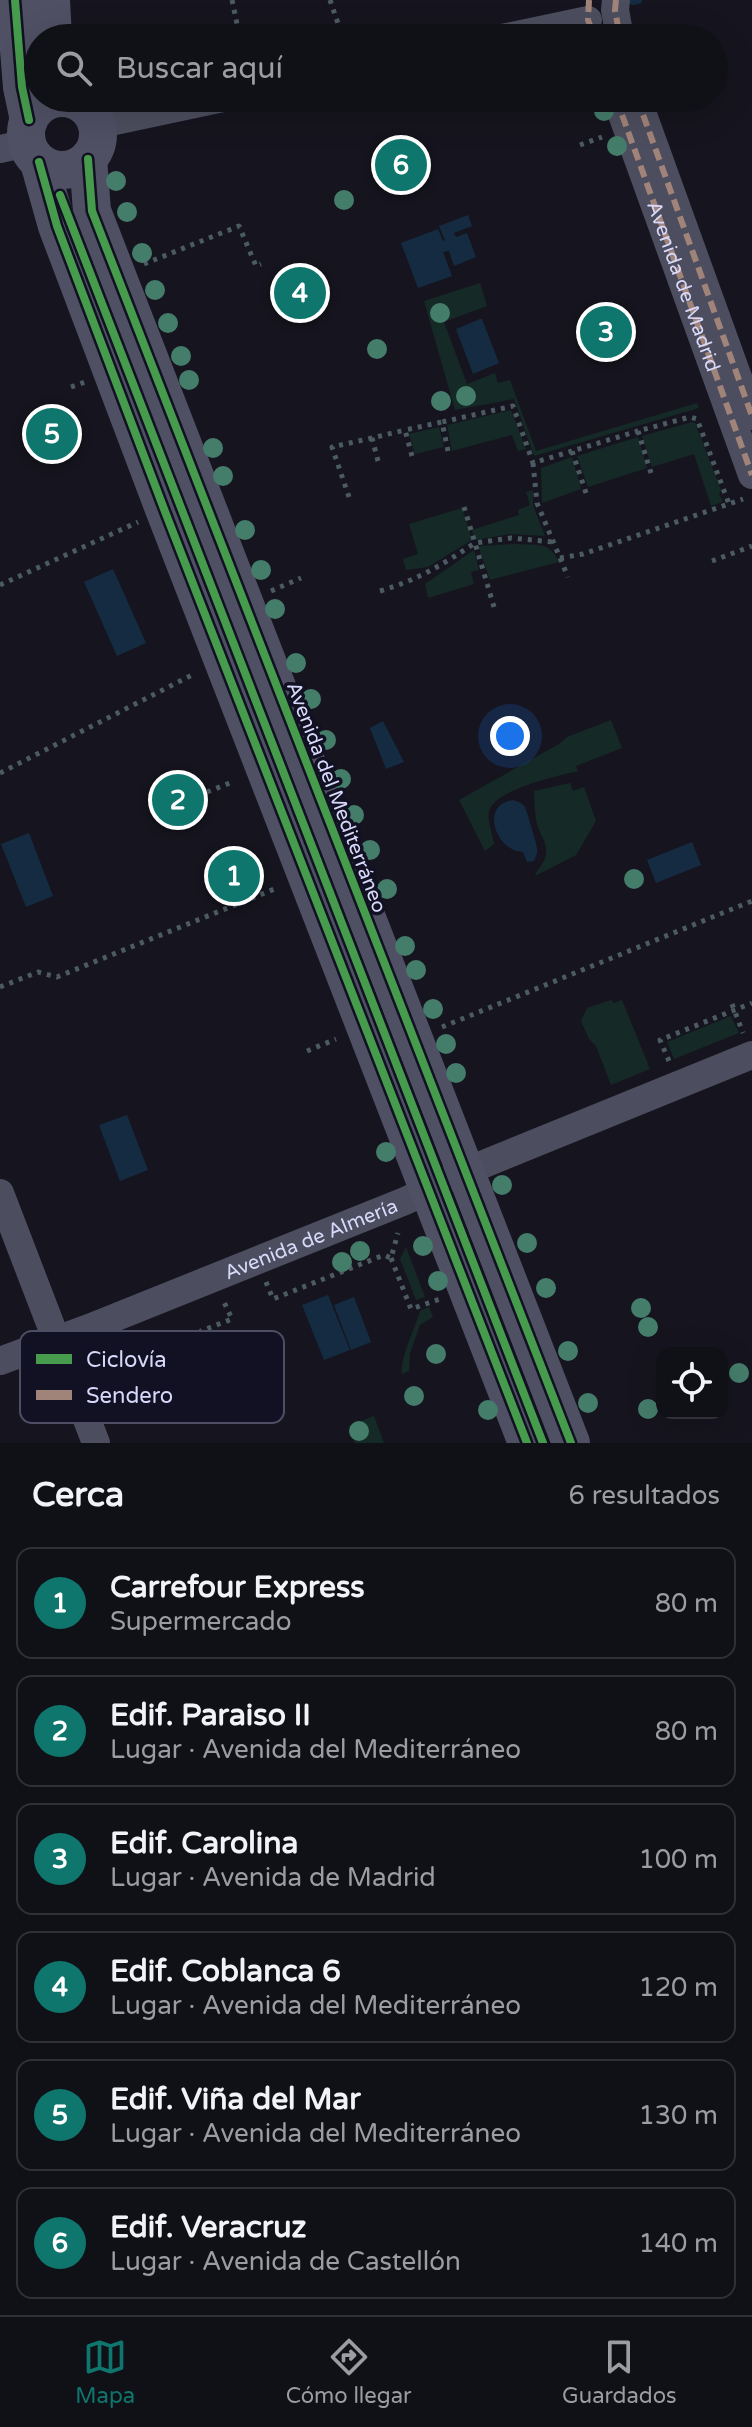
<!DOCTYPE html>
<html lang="es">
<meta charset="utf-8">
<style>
:root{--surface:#101017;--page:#1e1e24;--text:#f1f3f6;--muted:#9c9da1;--line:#303036;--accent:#0f766e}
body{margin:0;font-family:"Varela Round",sans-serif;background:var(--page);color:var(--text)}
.controls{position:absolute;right:24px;bottom:24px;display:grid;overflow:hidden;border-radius:16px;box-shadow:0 8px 32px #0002}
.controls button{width:72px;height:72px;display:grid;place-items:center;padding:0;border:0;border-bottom:2px solid var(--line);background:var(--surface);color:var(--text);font:40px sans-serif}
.you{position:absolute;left:510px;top:736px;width:28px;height:28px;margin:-20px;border:6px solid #fff;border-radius:50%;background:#1a73e8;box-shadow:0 0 0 12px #1a73e833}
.badge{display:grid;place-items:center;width:52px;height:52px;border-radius:50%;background:var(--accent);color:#fff;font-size:26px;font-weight:700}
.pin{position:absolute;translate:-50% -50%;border:4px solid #fff;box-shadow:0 2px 8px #0006}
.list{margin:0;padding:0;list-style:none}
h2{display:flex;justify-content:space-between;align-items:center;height:104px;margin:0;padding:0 32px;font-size:34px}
h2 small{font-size:26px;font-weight:400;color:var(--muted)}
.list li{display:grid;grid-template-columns:52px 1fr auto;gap:24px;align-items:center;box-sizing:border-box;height:112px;margin:0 16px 16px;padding:0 16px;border:2px solid var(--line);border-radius:16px}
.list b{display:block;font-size:30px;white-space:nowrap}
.list p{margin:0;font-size:26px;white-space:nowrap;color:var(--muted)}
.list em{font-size:26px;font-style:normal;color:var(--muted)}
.icon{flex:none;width:44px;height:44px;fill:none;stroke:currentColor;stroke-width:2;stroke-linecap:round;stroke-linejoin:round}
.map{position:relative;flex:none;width:752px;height:1443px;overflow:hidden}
.search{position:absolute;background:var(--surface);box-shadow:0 8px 32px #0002;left:24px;right:24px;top:24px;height:88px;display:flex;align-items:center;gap:20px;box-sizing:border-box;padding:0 28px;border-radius:44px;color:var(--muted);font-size:30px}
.sheet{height:872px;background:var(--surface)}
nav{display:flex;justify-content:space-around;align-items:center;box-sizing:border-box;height:112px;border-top:2px solid var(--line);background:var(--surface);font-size:22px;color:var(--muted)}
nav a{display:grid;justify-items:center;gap:4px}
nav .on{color:var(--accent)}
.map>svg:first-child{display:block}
.green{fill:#152927}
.water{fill:#142b41}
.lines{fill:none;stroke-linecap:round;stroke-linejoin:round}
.stream{stroke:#142b41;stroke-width:8}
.path{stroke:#4c5b63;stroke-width:5;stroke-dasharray:4 6;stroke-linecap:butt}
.street{stroke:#4c4d5e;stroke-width:28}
.secondary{stroke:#4f5064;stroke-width:38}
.quiet{stroke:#a18479;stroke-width:6;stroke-dasharray:12 6;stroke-linecap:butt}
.cycleway-casing{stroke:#121123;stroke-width:13}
.cycleway{stroke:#469c4c;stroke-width:8}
.tree{fill:#457d6b}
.labels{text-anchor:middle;stroke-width:7;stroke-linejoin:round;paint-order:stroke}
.street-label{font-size:20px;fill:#d8d9fa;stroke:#121123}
.key{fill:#121123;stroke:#4d4d64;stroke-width:2}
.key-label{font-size:22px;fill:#d8d9fa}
</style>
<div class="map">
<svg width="752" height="1443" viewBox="0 0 752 1443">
<rect width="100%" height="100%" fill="#16151f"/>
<g class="green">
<path d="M480,283L487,306L444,322L467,384L495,373L498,383L510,380L536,451L697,403L699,408L534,456L514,399L455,410L424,301Z"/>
<path d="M511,410L526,449L518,451L512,435L452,451L447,425Z"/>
<path d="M692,422L695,423L721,490L719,494L723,502L711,506L694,454L652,467L642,436Z"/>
<path d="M439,427L444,447L415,454L409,434Z"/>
<path d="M638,437L647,468L588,487L577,456Z"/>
<path d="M572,457L581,489L542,503L541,468Z"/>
<path d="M533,490V505L545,536L510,534L475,540L472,530L519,515L518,510L530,505L526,492Z"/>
<path d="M462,508L472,540L428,567L406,570L403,559L418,554L409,524Z"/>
<path d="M513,544C535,546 548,539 559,562L490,580L478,546Z"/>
<path d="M474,550L479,570L471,572L474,584L428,598L425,584Z"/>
<path d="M611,720L622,748L576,766L578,771C558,776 492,790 489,812C487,822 493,834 494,844L485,851L459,800L559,744L567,737Z"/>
<path d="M570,783L573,791L584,787L596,821L576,855L535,876C537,868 545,864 546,854C547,844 543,839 539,830C534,818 535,804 534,791Z"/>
<path d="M611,1000L614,1003L622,1000L650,1069L611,1085L596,1046L589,1039L581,1021L587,1008Z"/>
<path d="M731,1016L739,1033L674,1059L667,1042Z"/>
<path d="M406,1247L425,1297L416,1300L400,1259Z"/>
<path d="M429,1307L433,1317L420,1325L410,1353L409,1371L402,1374C400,1357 415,1329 420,1311Z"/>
<path d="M374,1416L384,1443H355L349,1426Z"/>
</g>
<g class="water">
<path d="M468,215L472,226L454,233L456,237L467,233L476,257L454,266L449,251L443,252L452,276L418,288L401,243L438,229L443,241L445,240L439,226Z"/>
<path d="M480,319H482L499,363L473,374L456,329Z"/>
<path d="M113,569L146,643L117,656L84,582Z"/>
<path d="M383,721L404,762L386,769L370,728Z"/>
<path d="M513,800C518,802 521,802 525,807C526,809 537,845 537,848C538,853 536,856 534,861L527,862L523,852C496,851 479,805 513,800Z"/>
<path d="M29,833L53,896L26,907L1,844Z"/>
<path d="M692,842L701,865L656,883L647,860Z"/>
<path d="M127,1115L148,1170L120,1181L99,1125Z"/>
<path d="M328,1295L350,1350L324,1360L302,1305Z"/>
<path d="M354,1297L371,1342L351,1350L334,1305Z"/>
</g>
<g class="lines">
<path class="stream" d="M633,1L638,0"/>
<g class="path">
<path d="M232,0L240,38"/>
<path d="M330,0L343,38"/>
<path d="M580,145L602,137"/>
<path d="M144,264L239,226L256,266L261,264"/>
<path d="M71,387L85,382"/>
<path d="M448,451L442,422L513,406L533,463L572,451"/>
<path d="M412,456L405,430L442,422"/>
<path d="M378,461L372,438L405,430"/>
<path d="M533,463L537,503L568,577"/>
<path d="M651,473L638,431L690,417L697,419L729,504"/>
<path d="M586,493L572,451L638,431"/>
<path d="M349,497L332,447L372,438"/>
<path d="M464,507L475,543"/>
<path d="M560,558L583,554L743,499"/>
<path d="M712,561L752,546"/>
<path d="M0,585L138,522"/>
<path d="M271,591L301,578"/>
<path d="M380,591C420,579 440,566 475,543"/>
<path d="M494,607L475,543L511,538L553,542"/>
<path d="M0,773L194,674"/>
<path d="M207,792L235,781"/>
<path d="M0,987L38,972L57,977L277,888"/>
<path d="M732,1004L743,1033"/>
<path d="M442,1027L752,901"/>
<path d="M307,1051L336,1039"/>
<path d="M669,1061L660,1040L752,1003"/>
<path d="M391,1258L411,1309L440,1299"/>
<path d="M266,1282L273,1299L384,1255L391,1258L398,1233"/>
<path d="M202,1334L201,1331L232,1319L223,1300"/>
</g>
<g class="street">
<path d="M616,0L615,10L620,38"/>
<path d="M502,38L588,20"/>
<path id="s1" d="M616,98L752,475"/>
<path d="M637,98L752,416"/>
<path d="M96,125L223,98"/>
<path d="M0,149L27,143"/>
<path d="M0,1193L96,1443"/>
<path id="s2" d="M0,1361L89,1328L405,1201L429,1190L442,1181L752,1055"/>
</g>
<g class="secondary">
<path d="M15,0L22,87L29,120"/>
<path d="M51,0L53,38"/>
<circle cx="62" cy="134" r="36"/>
<path d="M88,159L92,211L571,1443"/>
<path d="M39,162L57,226L164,509L527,1443"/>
</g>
<g class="quiet">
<path d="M589,0L588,20L595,38"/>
<path d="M616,0L615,10L620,38"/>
<path d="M616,98L752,475"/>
<path d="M637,98L752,416"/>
</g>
<defs>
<g id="cycleway">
<path d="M15,0L22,87L29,120"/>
<path d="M88,159L92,211L571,1443"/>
<path d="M39,162L57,226L164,509L527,1443"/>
<path d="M60,195L543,1443"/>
</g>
</defs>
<use href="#cycleway" class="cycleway-casing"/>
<use href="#cycleway" class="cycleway"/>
</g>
<g class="tree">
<circle cx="604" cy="111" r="10"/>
<circle cx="617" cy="146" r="10"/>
<circle cx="116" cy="181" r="10"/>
<circle cx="344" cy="200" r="10"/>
<circle cx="127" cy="212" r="10"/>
<circle cx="142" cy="253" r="10"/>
<circle cx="155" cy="290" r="10"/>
<circle cx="440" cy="313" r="10"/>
<circle cx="168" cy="323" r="10"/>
<circle cx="377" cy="349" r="10"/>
<circle cx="181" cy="356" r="10"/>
<circle cx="189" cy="380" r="10"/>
<circle cx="466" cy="396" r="10"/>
<circle cx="441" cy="401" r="10"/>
<circle cx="213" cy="448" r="10"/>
<circle cx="223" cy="476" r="10"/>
<circle cx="245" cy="530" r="10"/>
<circle cx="261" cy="570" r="10"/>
<circle cx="275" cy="609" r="10"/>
<circle cx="296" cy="663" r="10"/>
<circle cx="311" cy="699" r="10"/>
<circle cx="326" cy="740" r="10"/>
<circle cx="341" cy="779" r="10"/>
<circle cx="354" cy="815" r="10"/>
<circle cx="370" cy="850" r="10"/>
<circle cx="634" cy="879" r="10"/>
<circle cx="387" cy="889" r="10"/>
<circle cx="405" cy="946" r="10"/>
<circle cx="416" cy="970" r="10"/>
<circle cx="433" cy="1009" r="10"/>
<circle cx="446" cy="1044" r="10"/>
<circle cx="456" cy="1073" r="10"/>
<circle cx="386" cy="1152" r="10"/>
<circle cx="502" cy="1185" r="10"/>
<circle cx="527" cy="1243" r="10"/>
<circle cx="423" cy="1246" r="10"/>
<circle cx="360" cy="1251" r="10"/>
<circle cx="342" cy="1262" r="10"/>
<circle cx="438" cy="1281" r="10"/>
<circle cx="546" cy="1288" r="10"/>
<circle cx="641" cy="1308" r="10"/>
<circle cx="648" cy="1327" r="10"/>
<circle cx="568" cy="1351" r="10"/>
<circle cx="436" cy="1354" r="10"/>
<circle cx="739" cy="1373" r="10"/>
<circle cx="414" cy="1396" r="10"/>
<circle cx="588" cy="1403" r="10"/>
<circle cx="648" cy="1409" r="10"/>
<circle cx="488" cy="1410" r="10"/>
<circle cx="359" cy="1431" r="10"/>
</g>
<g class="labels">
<g class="street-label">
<text dy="7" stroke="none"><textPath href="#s1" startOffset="200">Avenida de Madrid</textPath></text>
<text transform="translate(337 797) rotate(69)" y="7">Avenida del Mediterráneo</text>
<text dy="7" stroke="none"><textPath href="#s2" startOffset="334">Avenida de Almería</textPath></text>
</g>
</g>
<rect x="20" y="1331" width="264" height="92" rx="12" class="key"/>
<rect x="36" y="1354" width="36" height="10" fill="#469c4c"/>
<rect x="36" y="1390" width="36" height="10" fill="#a18479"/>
<g class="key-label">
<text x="86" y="1367">Ciclovía</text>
<text x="86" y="1403">Sendero</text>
</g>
</svg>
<div class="controls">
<button><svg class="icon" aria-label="locate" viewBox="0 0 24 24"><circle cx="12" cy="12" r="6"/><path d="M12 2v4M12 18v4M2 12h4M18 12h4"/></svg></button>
</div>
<div class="you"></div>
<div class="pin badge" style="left:234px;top:876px">1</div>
<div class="pin badge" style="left:178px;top:800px">2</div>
<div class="pin badge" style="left:606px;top:332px">3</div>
<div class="pin badge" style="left:300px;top:293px">4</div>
<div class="pin badge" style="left:52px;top:434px">5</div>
<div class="pin badge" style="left:401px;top:165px">6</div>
<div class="search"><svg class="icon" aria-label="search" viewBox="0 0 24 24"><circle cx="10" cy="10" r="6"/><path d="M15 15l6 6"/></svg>Buscar aquí</div>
</div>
<section class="sheet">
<h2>Cerca<small>6 resultados</small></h2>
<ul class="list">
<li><span class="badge">1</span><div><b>Carrefour Express</b><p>Supermercado</p></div><em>80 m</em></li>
<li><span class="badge">2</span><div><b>Edif. Paraiso II</b><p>Lugar · Avenida del Mediterráneo</p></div><em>80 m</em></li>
<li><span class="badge">3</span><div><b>Edif. Carolina</b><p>Lugar · Avenida de Madrid</p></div><em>100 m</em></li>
<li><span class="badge">4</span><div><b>Edif. Coblanca 6</b><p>Lugar · Avenida del Mediterráneo</p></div><em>120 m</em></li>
<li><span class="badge">5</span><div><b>Edif. Viña del Mar</b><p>Lugar · Avenida del Mediterráneo</p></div><em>130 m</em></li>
<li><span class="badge">6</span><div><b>Edif. Veracruz</b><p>Lugar · Avenida de Castellón</p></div><em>140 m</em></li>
</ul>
</section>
<nav>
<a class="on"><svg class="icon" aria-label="map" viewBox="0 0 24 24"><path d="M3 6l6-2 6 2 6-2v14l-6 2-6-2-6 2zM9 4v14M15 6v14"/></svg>Mapa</a>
<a><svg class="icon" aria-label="directions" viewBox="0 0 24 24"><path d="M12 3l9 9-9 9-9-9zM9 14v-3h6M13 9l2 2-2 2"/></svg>Cómo llegar</a>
<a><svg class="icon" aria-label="saved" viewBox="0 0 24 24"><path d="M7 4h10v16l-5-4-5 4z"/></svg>Guardados</a>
</nav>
